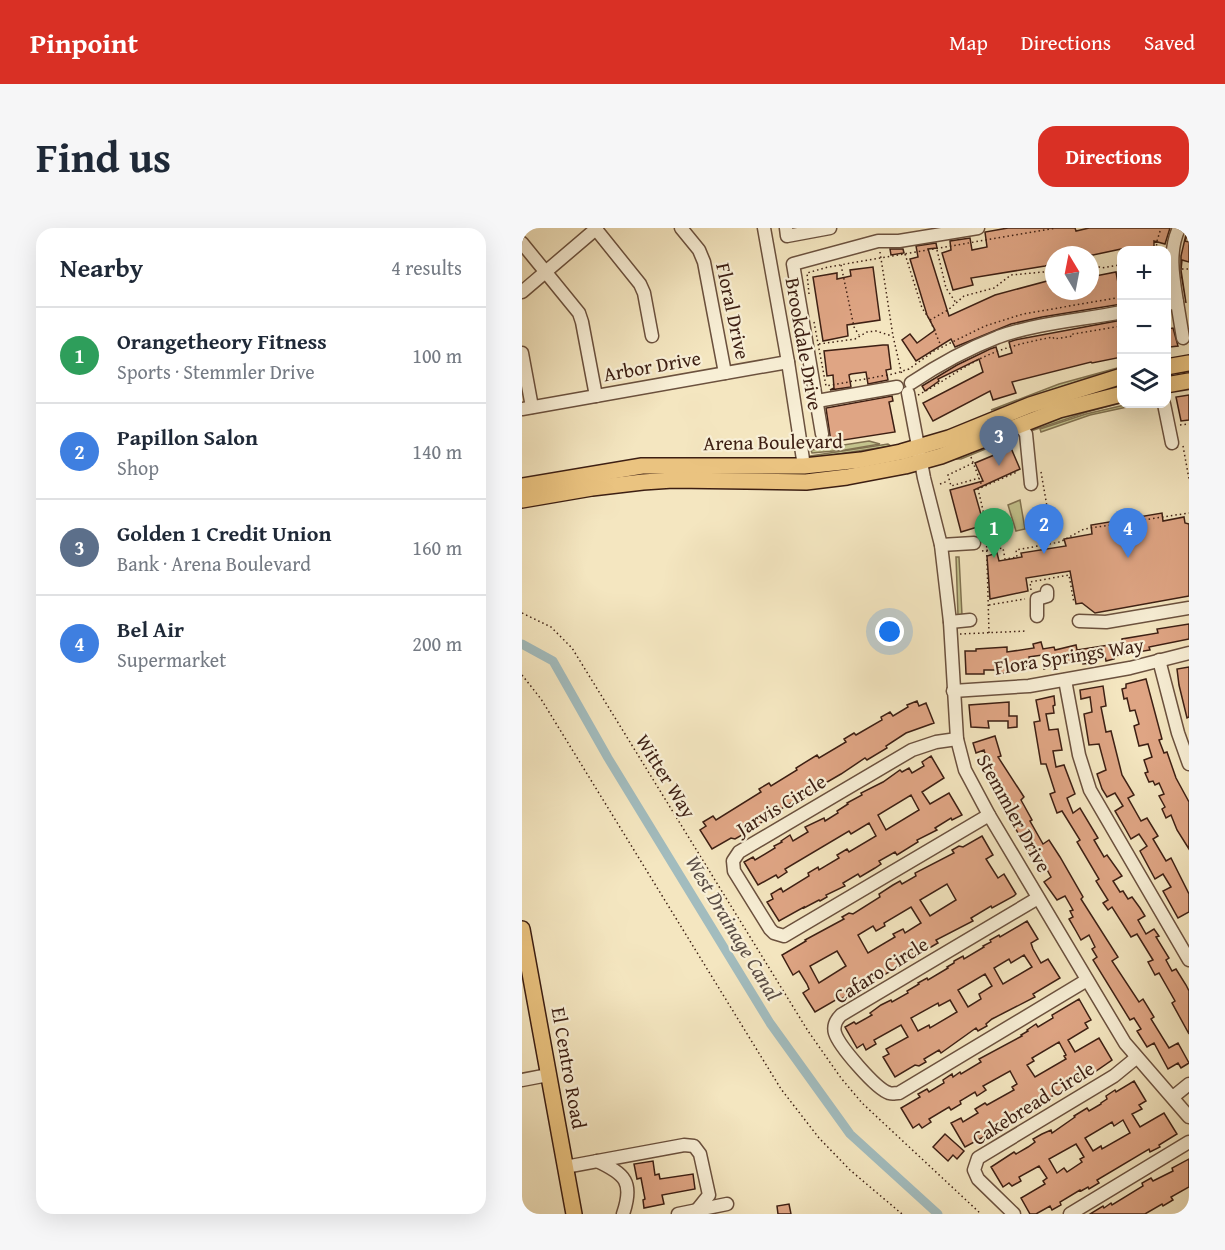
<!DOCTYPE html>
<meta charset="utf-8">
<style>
:root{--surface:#fff;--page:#f6f6f7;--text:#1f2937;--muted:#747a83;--line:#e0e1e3;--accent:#d93025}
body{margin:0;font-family:"Gentium Book Plus",serif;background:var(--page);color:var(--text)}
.controls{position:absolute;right:18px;top:18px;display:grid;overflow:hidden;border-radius:12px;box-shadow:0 6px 24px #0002}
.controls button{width:54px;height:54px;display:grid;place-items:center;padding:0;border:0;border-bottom:2px solid var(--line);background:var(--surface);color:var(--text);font:30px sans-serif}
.compass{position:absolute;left:523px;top:18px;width:54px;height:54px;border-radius:50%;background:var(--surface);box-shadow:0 6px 24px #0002;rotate:350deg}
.you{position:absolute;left:368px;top:404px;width:21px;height:21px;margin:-15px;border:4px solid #fff;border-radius:50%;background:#1a73e8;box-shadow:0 0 0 9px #1a73e833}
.badge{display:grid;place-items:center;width:39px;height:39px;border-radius:50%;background:var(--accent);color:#fff;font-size:20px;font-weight:700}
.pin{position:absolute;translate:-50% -50px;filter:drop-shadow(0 2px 3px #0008)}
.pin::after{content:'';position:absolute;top:32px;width:21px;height:18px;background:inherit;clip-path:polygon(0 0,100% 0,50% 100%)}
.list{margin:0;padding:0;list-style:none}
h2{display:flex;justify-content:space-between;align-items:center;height:78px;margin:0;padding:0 24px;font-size:26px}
h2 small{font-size:20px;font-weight:400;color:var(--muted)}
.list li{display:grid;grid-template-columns:39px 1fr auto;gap:18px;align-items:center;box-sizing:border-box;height:96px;padding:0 24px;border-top:2px solid var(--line)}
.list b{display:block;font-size:22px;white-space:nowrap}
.list p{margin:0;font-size:20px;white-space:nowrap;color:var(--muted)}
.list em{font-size:20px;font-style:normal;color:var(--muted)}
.icon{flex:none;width:33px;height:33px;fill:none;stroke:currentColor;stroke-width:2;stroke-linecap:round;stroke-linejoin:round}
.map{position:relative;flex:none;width:667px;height:986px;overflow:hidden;border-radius:18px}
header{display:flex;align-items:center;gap:36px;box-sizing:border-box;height:84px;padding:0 30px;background:var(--accent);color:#fff}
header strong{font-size:28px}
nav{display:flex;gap:33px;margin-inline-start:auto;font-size:21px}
.intro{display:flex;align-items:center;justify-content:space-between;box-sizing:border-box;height:144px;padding:0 36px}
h1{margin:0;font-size:42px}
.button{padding:15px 27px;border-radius:18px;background:var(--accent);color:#fff;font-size:21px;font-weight:700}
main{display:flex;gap:36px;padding:0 36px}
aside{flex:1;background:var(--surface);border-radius:18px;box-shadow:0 6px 24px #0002}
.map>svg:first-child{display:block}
.green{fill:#c3c38d;stroke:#807150;stroke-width:1.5}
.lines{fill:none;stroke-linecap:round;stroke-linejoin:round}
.canal{stroke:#a2bcbe;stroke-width:9}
.building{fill:#dfa584;stroke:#3d1f13;stroke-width:1.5;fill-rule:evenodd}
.minor-casing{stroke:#6b513e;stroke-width:15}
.major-casing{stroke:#3d1f13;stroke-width:18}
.path{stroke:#3d1f13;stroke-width:1.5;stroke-dasharray:1.5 3;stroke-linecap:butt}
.minor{stroke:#f8efd6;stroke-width:12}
.major{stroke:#eac380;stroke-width:15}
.labels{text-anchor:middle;stroke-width:4.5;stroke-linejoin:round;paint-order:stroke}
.street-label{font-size:20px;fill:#3d1f13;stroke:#f8efd6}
.water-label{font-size:21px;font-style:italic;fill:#5b4e46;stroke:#f8efd6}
</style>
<header>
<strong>Pinpoint</strong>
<nav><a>Map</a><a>Directions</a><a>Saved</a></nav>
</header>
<div class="intro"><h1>Find us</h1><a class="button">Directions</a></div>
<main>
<aside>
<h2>Nearby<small>4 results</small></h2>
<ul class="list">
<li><span class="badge" style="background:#2e9e5b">1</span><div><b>Orangetheory Fitness</b><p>Sports · Stemmler Drive</p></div><em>100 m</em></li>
<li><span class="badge" style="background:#3f7fe0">2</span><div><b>Papillon Salon</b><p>Shop</p></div><em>140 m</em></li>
<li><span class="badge" style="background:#5c6f8a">3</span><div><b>Golden 1 Credit Union</b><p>Bank · Arena Boulevard</p></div><em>160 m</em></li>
<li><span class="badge" style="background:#3f7fe0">4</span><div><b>Bel Air</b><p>Supermarket</p></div><em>200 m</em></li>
</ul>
</aside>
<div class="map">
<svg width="667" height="986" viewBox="0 0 667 986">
<rect width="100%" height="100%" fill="#f4e6c0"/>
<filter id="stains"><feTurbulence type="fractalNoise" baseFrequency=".00333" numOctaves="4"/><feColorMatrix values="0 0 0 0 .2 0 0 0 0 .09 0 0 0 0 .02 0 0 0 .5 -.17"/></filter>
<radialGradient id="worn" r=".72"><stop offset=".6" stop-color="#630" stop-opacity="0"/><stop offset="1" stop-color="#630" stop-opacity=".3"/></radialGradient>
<g class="green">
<path d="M599,139L513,167L484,179L469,182L537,156Z"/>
<path d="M599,172V175L565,184L509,203V200L545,187Z"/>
<path d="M607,176H619L568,187L519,204L518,201L564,186Z"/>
<path d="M496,205L498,207L439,231H431Z"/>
<path d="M347,213L358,216L323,222L290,225L289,222Z"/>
<path d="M366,216L369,218L290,230L288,228Z"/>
<path d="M498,272L503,301L494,303L486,277Z"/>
<path d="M434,329H437L440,387H436Z"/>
</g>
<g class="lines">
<path class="canal" d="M0,416L31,433L86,530L248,795L328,906L416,986"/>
</g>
<g class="building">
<path d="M486,0H553L554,3L567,0H648L643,16L632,13V22H604V20L571,27H532V35L523,38L449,50L451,57L431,62L420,25L429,22L428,13L448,10L450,22L465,19L463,4Z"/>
<path d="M665,2L667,3L663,13L667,14V34L660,32L659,42L664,75L659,45V28Z"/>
<path d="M414,15L415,20L406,21L427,88L473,67L529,52L532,63H568V49L594,44L600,76L520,89L489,96L433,119L429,111L394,133L380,112L388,106L395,115L413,102L405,87L388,31L396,29L394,18Z"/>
<path d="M368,21H381L382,25L369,27Z"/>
<path d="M351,39L358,92L325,97L326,108L301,113L291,49L315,45V51L329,48L328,42Z"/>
<path d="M600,92V129L570,135L569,134L490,154L494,165L471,172L468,163L411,193L401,175L461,144L457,131L416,151L417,153L403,163L400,158L435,137L468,121L474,119L477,129L490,125L487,114L493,112Z"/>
<path d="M651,100L656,118L648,119L645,101Z"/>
<path d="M361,117H366L369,141L364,142L366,152L346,156L344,144L329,146L327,147L329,159L308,162L312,160L311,147L305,148L302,123Z"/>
<path d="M667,167V192L659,193L654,169Z"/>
<path d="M370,168L371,173L367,174L373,204L309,214L304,180Z"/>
<path d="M489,220L498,241L452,262L462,297L439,304L428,262L461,253L453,235Z"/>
<path d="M640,285L641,293L662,289L663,295L667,296V368L573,385L560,375L554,376L548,343L504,350L506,363L468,371L465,328L475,325L477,333L500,329L499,325L544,318L542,311L570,306L569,297Z"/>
<path d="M667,396V411L627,419L628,422L592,428V431L584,433L583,428L569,430L570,435L561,436V431L535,436L522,441L520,427L507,429L508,438L497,439V442L477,446V442H462V446H444L443,423H454V421L485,419V424L512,420L511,416L519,414L521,421L532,419L533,422L554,417L555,422L600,415V411L636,405L635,401Z"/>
<path d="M667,439V489L665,490L657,457L655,441Z"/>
<path d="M624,451L640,511L637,512L642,525L645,524L654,550L667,574V621L655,602L649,587L644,590L640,581L643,579L637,568L642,566L637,555L633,557L631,553L627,554L623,545L626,544L622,532L630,529L626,516L617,518L612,498L617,496L613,482L608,483L605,470L602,471L600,461L604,460V456Z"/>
<path d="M581,458L584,478L579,479L584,504L589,503L600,547L612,567L606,570L619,593L625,590L636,608L631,611L644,633L649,630L667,666V684L656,690L641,663L649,659L641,646L633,651L618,623L625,618L617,606L609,611L604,602L593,583L601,578L593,565L585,569L580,561L575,546L584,542L577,516L567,517L562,486L570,484L568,469L559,471L558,462Z"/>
<path d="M532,468L533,477L531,478L532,485L524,486L527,502L536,501L540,522L531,523L534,539L542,537L553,566L545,570L551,585L558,580L576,610L572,612L582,629L585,627L600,648L591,653L598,664L601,663L606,671L610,669L618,680L623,688L616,692L624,706L632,701L637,708L634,709L647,730L644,732L650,743L654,741L664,757L667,763V806L650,775L653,773L637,745L633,747L626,734L631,732L615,706L609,709L590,679L586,682L581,675L586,672L574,653L577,651L555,614L558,612L540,583L535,585L528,566L533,564L524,536H519L512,494L518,493L514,472Z"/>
<path d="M395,473L397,478L404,475L412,495L384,505L364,518L365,520L345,532L343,530L319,546L250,586L235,598L232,593L217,602L220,607L213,611L209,610L190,621L178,602L184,598L181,594L191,588L194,592L239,564L237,561L247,555L249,558L275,542L274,540L295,527L297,530L324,514L322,511L332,505L334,507L360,492L359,489L368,484L371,488L386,479L385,477Z"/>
<path d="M487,474V488H495V499L486,500V493H466L467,500L449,499L447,477Z"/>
<path d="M473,508L479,528L476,529L502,569L499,572L510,592L508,593L521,616L527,612L538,629L561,669L559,671L596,729L590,733L617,774L621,771L632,789L629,791L647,820L656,815L667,835L659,840L656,835L646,841L632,815L625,819L615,803L619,801L612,790L608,792L571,732L575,729L570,721L573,719L567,707L559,712L554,703L547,691L551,689L548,683L551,682L543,668L535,672L522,654L529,649L518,629L512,632L505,620L477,573L481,570L475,559L469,549L465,551L461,543L467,539L462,522L454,525L451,515Z"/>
<path d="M409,528L422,550L400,564L408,576L427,565L440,587L430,592L429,590L413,600L415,602L395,612L396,614L375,627L373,624L357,633L359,636L353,640L338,649L336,646L321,655L323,658L304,667L305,669L298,673L297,672L282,680V679L257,693L245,674L251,671L249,666L259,660L261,664L287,648L286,645L296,639L297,642L317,630L315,627L325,621L327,624L354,608L347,595L329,606L327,603L263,641L265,644L256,650L254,647L236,657L222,634L231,629L233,632L253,620L252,618L260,614L259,613L268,607L271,613L286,604L283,599L302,590L303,593L316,585L315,583L326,576L325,575L340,567L339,565L361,554L378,542L380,544L387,540L390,545L402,538L400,534ZM389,567L397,582L364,602L356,587Z"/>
<path d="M460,608L471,627L464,631L476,650L482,646L494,666L492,668L470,680L469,678L449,690L451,693L414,712L416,715L409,719L397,723L376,735L378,738L371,742L356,750L355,748L318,772L317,770L293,784L281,765L287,761L285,756L277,743L271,747L260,727L284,713L283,712L322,691L320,689L327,685L331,686L358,669L357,666L371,657L378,653L380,656L394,648L393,645L432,625L430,622L437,618L441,619ZM425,656L434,672L408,688L398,672ZM389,679L399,695L383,705L381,701L371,706L373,709L346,725L336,707L351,698L354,703L363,698L362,695ZM315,723L324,738L297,755L288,738Z"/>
<path d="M505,693L516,711L509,715L511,721L519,735L526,731L538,750L511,766L513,769L470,791L464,796L465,798L456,803L454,800L419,825L417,822L402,831L404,834L397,838L393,837L373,849L361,829L367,826L364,821L386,809L379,797L352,812L354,816L344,822L341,816L335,820L323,799L332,794L334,796L350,787L348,785L359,777L369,772L370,774L386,765L385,763L397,756L396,755L405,750L406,752L426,740L425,739L432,735V733L441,728L442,731L462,719L461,718L469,714L468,712L477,707L478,709ZM502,727L510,739L481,756L472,740L487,731L489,735ZM463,746L470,758L457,766L459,771L446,779L436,762ZM428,772L435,784L408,800L407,797L396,803L389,790L416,775L417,778Z"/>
<path d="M557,771L569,792L563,795L566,800L546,812L553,824L577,810L590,832L564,850L563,847L556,851L554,848L542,855L545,860L508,880L509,883L490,894L486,893L471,902L472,904L465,909V907L443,919L429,895L439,890L441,894L456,885L453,881L463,875L465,877L492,862L490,859L495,856L488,843L461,858L464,862L455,868L453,864L438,873L439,876L429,882L427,879L407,891L409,894L400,900L397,896L391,900L379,880L398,869L396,866L405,861L407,864L422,855L421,852L430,846L431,849L438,844L439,846L459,834L457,831L500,808L499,807L506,803L505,802L514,796L516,799L531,790L530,787ZM537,814L544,827L542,828L544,831L513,849L505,837L512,833L510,830Z"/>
<path d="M612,853L624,873L617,877L620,881L610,886L618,899L642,885L655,906L637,917L638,919L628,924L627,921L575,952L577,955L567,961L566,959L559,963L558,962L538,974L539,977L530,982L528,978L514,986H508L499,970L523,956L521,953L525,950L517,938L497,949L499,953L490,958L487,955L481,959L469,939L492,924L494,926L506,919L513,914L511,911L520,906L529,902L530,905L553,889L552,888L565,880L567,883L579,876V875L585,871L584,868L593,862L594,864ZM601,892L608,905L580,921L579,918L571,923L563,910L590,894L592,898ZM554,916L562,929L558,931L560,934L545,944L542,940L535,945L527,931Z"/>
<path d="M423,906L442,923L435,931L431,927L426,933L411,919Z"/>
<path d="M667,931V959L649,969L651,972L641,978L640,976L623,986H568L581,978L582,980L589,975L590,977L621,958L620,955L629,950L631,953L651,943L650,940Z"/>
<path d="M131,933L133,947L137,946L138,951L171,946L173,961L140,967L142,976L122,980L121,972L123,971L119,950L115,951L112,936Z"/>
<path d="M267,976L269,986H256L255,978Z"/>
</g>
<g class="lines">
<defs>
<g id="minor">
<path d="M73,0L118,56L122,65L130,108"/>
<path d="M159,0L177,22L182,34L203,145"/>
<path d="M242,0L266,134L282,238"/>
<path d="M264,0L265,8L308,0"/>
<path d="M0,15L57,85L60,94L74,168"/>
<path d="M0,64L75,0"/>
<path d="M655,74C651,49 646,24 657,0"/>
<path d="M644,76L655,74L661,110"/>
<path d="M0,125L10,179"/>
<path d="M389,155C416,137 445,121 476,109C515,95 559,92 600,84"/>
<path d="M386,165L402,250L419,317L428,394L435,511L443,542L467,587L603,815L667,889"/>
<path d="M295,173L375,159"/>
<path d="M642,176L650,215"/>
<path d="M0,181L266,134"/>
<path d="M498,197L504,206L509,256"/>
<path d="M300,206L271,36L356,13H377L456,0"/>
<path d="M419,317L452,315"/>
<path d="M515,388V371L525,368V363"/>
<path d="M557,393L584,394L667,380"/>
<path d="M428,394L448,392"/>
<path d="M637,432L656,505L667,536"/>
<path d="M543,452L557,527L568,562L667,732"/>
<path d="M431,463L507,458L608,440L667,425"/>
<path d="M435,511L414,514L390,522L217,624L211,633L212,643L248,701L252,705L262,708L467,587"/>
<path d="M516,670L319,787C314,792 311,798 313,805C317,818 354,861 367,865C371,866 373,865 377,865L565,752"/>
<path d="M0,852L26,847"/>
<path d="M651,869L667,856"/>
<path d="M75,933C103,946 112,954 101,986"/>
<path d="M43,939L162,917L172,918L178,926L187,967L175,982"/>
<path d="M156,986L205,976"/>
<path d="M492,986L456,951L452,942L456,930L592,848L614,830"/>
<path d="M548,986L667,914"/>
</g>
<g id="major">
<path d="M644,139L667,135"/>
<path d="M644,157L667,153"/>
<path d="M0,258L120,238H282L339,232L379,224L427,210L508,177L600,148"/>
<path d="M0,272L70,260L121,254L151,252L284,254L325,249L383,238L419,228L537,182L600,166"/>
<path d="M0,701L52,986"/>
</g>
</defs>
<use href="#minor" class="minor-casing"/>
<use href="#major" class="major-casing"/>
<g class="path">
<path d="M415,22L424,60L434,75"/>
<path d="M634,22L635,13L639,0"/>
<path d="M358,24L371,108L380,147"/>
<path d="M383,26L400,80L408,92L419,118"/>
<path d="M568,36L580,40L597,37L600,58"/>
<path d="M319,37L332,99L337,107"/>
<path d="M660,41H667"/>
<path d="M287,66L285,45L306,39L534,0"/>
<path d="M408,92L426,82L442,68L472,60L489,47L532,43"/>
<path d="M292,94L304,158L371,146L387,141L412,123L463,98L501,86L600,69"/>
<path d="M297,116L333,111L345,104L354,103L370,108"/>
<path d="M396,167C416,157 433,144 452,134C477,120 505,114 531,109L532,111L551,108V106L600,98"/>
<path d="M658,197L667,196"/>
<path d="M661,218L667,251"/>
<path d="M449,229L460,258"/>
<path d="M451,235L426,247L429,258L457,250"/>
<path d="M519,244L531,313"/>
<path d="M418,256L426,253"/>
<path d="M460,323L481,320L483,331L495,329L494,322L538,314L562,301L667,285"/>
<path d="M509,362L508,354L547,347L552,375"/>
<path d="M467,377L503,371"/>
<path d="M0,385L29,399L50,420L286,803L319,850L340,875L459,986"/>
<path d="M467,405L464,295L456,261L495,244"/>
<path d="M438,406L505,403"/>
<path d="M0,447L19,471L259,861L297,910L328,942L380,986"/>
</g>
<use href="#minor" class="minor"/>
<use href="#major" class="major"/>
</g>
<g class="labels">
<g class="street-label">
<text transform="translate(211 83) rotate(78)" y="7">Floral Drive</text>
<text transform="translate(282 116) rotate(80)" y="7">Brookdale Drive</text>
<text transform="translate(130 138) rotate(-10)" y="7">Arbor Drive</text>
<text transform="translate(251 214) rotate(-1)" y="7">Arena Boulevard</text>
<text transform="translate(547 428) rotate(-9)" y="7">Flora Springs Way</text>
<text transform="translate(144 548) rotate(58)" y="7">Witter Way</text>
<text transform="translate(259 577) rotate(-31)" y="7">Jarvis Circle</text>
<text transform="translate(492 585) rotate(61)" y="7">Stemmler Drive</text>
<text transform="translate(359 742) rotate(-32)" y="7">Cafaro Circle</text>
<text transform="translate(47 840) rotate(80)" y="7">El Centro Road</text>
<text transform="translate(511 875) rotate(-32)" y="7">Cakebread Circle</text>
</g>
<g class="water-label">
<text transform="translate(211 700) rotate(59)" y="7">West Drainage Canal</text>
</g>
</g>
<rect width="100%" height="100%" filter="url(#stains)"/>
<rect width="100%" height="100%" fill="url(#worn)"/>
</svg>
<div class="controls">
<button>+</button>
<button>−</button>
<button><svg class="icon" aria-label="layers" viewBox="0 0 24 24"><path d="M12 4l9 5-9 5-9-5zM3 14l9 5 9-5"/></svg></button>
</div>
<svg class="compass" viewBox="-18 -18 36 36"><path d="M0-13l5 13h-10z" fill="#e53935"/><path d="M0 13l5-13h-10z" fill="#747a83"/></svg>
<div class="you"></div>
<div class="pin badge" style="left:472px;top:330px;background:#2e9e5b">1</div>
<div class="pin badge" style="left:522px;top:326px;background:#3f7fe0">2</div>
<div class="pin badge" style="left:477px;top:238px;background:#5c6f8a">3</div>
<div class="pin badge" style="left:606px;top:330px;background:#3f7fe0">4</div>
</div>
</main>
